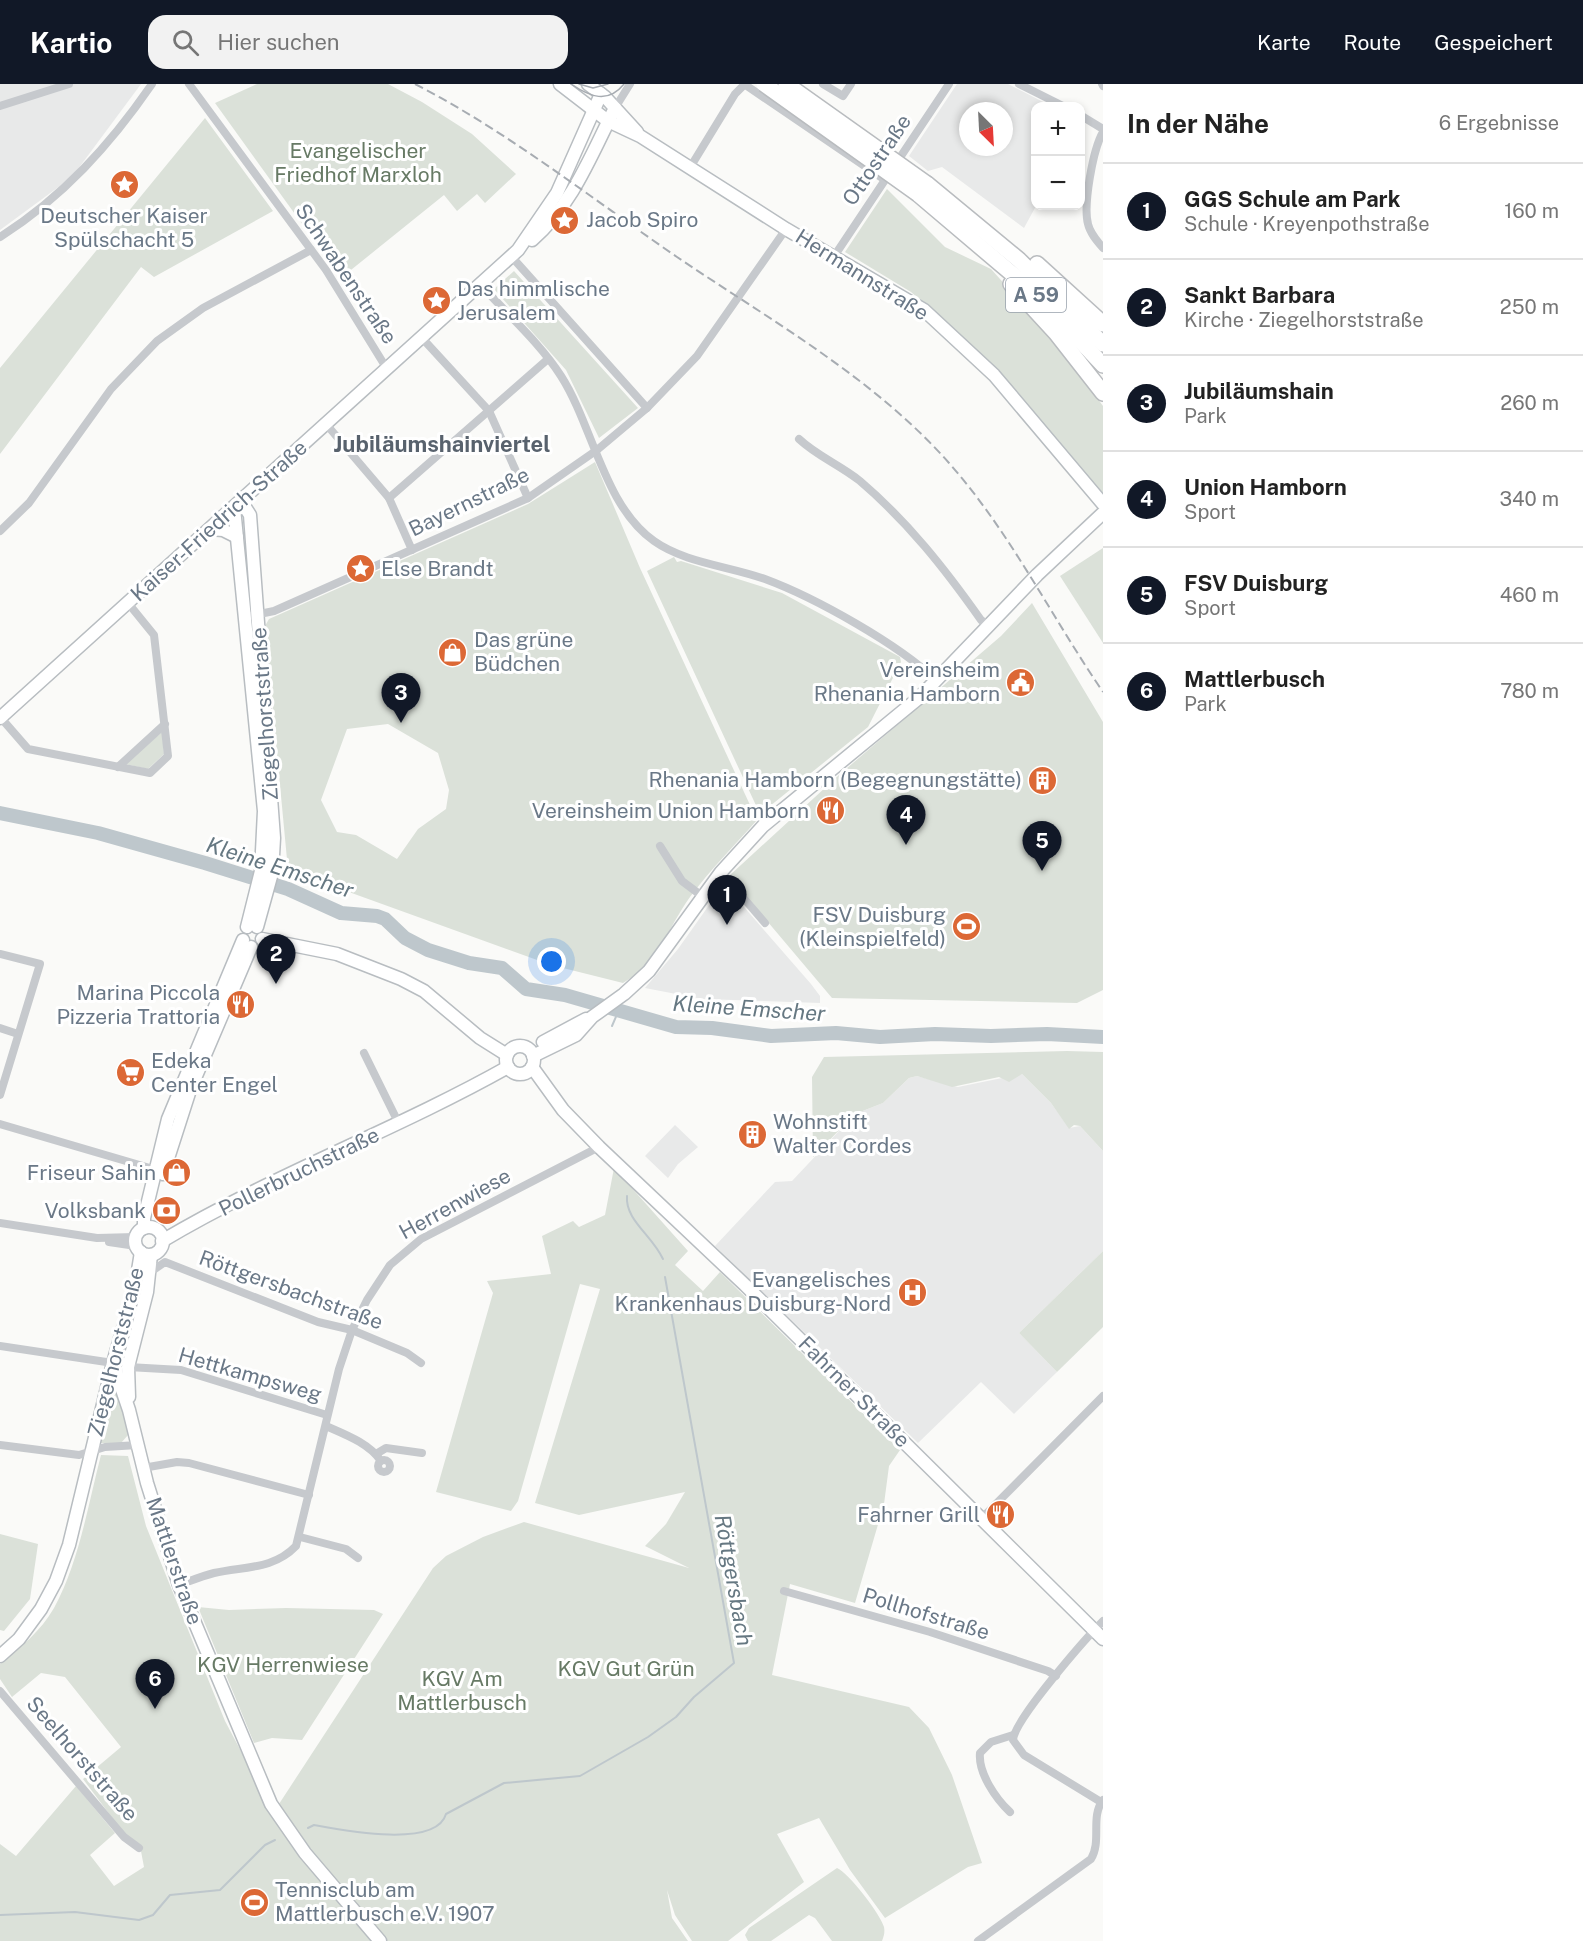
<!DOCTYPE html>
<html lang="de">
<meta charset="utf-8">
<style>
:root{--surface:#fff;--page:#f2f2f2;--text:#222;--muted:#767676;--line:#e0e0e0;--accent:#111827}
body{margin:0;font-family:"Public Sans",sans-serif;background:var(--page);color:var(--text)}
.controls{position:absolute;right:18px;top:18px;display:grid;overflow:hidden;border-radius:12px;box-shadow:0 3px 9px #0003}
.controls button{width:54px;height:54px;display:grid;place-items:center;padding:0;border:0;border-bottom:2px solid var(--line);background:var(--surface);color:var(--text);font:30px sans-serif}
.compass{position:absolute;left:959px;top:18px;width:54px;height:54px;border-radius:50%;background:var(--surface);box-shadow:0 3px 9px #0003;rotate:156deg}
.you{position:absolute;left:552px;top:878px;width:21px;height:21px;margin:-15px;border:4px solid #fff;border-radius:50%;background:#1a73e8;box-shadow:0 0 0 9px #1a73e833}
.badge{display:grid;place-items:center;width:39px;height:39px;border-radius:50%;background:var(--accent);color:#fff;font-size:20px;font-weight:700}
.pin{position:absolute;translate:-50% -50px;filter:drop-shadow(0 2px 3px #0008)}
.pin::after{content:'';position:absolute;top:32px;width:21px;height:18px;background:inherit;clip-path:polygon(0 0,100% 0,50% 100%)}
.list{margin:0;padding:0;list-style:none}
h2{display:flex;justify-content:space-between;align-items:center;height:78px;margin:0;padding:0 24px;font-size:26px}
h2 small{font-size:20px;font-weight:400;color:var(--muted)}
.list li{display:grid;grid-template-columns:39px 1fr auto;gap:18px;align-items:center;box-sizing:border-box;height:96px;padding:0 24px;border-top:2px solid var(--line)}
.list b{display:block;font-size:22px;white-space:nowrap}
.list p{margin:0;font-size:20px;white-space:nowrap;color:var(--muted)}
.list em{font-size:20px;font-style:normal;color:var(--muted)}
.icon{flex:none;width:33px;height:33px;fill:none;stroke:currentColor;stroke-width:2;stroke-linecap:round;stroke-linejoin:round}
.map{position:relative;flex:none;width:1103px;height:1857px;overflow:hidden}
header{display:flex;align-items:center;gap:36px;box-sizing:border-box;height:84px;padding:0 30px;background:var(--accent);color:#fff}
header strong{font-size:28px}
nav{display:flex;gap:33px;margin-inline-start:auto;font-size:21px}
.search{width:420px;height:54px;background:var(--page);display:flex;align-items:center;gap:15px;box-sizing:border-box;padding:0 21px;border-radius:18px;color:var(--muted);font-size:22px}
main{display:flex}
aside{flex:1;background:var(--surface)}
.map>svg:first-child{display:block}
.built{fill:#e8e9e9;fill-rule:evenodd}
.green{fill:#dbe1d9;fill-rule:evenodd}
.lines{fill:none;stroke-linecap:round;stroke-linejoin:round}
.stream{stroke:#bec7cc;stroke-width:2}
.river{stroke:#bec7cc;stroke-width:14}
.secondary-casing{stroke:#b8bdc1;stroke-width:15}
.highway-casing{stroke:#b9bcbf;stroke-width:18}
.street{stroke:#c6c9cd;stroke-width:8}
.secondary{stroke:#fff;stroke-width:12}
.highway{stroke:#fff;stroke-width:15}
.tram{stroke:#a7acb2;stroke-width:1.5}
.rail{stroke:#a7acb2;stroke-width:2;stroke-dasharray:9 4.5;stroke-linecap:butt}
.highway-bridge-casing{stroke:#b9bcbf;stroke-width:18;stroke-linecap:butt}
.highway-bridge{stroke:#fff;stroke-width:15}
.labels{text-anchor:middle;stroke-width:6;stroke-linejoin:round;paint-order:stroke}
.shield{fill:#fff;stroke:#97a0ab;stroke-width:1.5}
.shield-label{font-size:20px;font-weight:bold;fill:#6a7887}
.park-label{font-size:21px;fill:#677a65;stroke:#fff}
.street-label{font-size:21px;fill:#6a7887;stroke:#fff}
.poi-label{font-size:21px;fill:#6a7887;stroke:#fff;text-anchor:end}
.neighbourhood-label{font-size:22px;font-weight:bold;fill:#58626d;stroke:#fff}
.water-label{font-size:22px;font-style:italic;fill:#667882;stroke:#fff}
</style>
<header>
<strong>Kartio</strong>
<div class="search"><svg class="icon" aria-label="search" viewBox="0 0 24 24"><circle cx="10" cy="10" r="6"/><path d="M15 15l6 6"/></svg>Hier suchen</div>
<nav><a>Karte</a><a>Route</a><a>Gespeichert</a></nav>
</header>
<main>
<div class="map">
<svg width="1103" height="1857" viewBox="0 0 1103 1857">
<rect width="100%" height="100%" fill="#fafaf8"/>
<g class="built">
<path d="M0,0H141L72,93L0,146Z"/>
<path d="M957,0H1008L1051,22H1036V122L1024,144L942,83L928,87L909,72ZM968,27H1004V63H968Z"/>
<path d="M724,800L811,900L820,912V919L702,915L645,904L678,865Z"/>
<path d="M1022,990L1051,1019L1069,1044L1080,1042L1103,1067V1167L1019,1249L1057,1288L1014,1330L981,1298L918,1359L715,1162L775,1098L792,1097L855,1030L883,1019L909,994L917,992L958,1003Z"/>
<path d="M675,1041L698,1063L678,1080L668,1094L645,1072Z"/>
</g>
<g class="green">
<path d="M257,0H388L422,18L472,50L516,90L485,119L477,110L457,127L444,111L341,194L215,19Z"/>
<path d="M205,34L273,127L154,193L141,183L0,370V284Z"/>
<path d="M887,105L945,163L991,185L1052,253L1103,322V409L955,246L911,208L845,168Z"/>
<path d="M514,187L638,324L599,354L566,286L494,205Z"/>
<path d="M595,378L640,484L757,736C735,761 710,786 690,813C667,845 660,877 623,899L551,881L288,786L265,542L269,535L528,420ZM388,640L438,669L449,706L446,725L418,745L397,775L356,751L337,748L321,716L347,645Z"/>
<path d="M1103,464V559L1060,492Z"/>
<path d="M674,473L677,478L681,477L782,509L900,573L901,578L868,643L760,730L647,487Z"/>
<path d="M1032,519L1103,638V906L1077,919L832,914L729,792L839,691L1001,552Z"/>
<path d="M162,648L164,670L148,685L125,680Z"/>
<path d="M1067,967L1103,968V1067L1080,1042L1074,1041L1069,1045L1051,1019L1022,990L1009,998L999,993L952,1003L917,992L909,994L883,1019L855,1030L813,1073L812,993L824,973Z"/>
<path d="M614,1084L688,1167L675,1181L703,1207L720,1188L900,1366L889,1382L884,1420L855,1519L790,1500L772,1591L909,1623L929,1644L952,1691L982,1779L968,1783L885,1834L850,1786L819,1734L777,1750L804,1798L728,1857H692L675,1831L667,1806L672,1834L688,1857H387L307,1764L279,1720L433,1484L446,1472L483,1453L524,1438L689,1484L645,1462L666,1440L685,1408L579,1431L535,1419L600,1205L580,1200L518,1417L511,1427L436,1408L493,1209L487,1197L551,1190L542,1152L573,1137L579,1143L605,1131Z"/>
<path d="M1103,1167V1243L1057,1288L1019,1249Z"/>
<path d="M113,1298L123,1320L128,1351L121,1359H99Z"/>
<path d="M101,1371L128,1372L146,1442L225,1637L269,1720L377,1857H0V1760L16,1772L76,1702L115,1749L90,1771L114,1802L144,1783L140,1762L125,1751L83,1695L121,1663L65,1593L41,1589L12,1613L0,1595V1580C20,1564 41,1547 54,1524C79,1478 88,1421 101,1371Z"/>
<path d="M0,1450L38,1460L30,1515L4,1547L0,1546Z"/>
<path d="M198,1523L229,1526L286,1524L374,1526L383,1530L302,1656L272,1654L254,1659Z"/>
<path d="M837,1784C848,1788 881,1831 884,1843C885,1848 884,1852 882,1857H832L815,1834L809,1831L771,1857H748L745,1851L749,1844Z"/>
</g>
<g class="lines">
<g class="stream">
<path d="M612,942L618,928"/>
<path d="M627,1112C625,1136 652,1151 663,1175"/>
<path d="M308,1744L314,1741C341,1746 436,1765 446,1730L504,1699L580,1692L648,1653L676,1633L694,1613L734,1579L665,1193"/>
<path d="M0,1831L75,1828L139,1836L153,1831L170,1811L220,1806L265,1761L275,1756"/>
</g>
<path class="river" d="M0,729L98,749L205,779L288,805L341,829L377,832L385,835L405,854L428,866L469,879L502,884L526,905L565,911L676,943L712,944L771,952L836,949L880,953L935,950L991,952L1047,950L1103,953"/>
<defs>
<g id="secondary">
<path d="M560,0L608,37L640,52L786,145L924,226L994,291L1103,420"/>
<path d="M588,0L605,13L637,48"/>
<path d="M532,156C573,120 591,71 615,24"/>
<path d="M241,417L250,431L274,754L272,789L257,843"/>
<path d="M234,424L264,727L261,787L247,843"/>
<path d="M210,445L223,446L237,453"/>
<path d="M0,634L518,166L557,109L601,10"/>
<path d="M262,855L337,870L401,895L424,907L480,954L507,971"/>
<path d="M543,958L586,935"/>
<circle cx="520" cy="976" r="14"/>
<path d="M533,972L576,951L592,933L624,910L649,887L721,788L763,742L920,613L1037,491L1103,429"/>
<path d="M532,983L563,1026L599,1063L745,1201L1103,1555"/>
<path d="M163,1090L190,1006L251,863"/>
<circle cx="149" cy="1157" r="14"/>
<path d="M144,1144V1134L168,1035L243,856"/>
<path d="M162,1157C273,1091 396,1046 508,983"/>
<path d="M113,1279L129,1326L147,1399L179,1501L271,1720L305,1769L380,1857"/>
<path d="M129,1313L128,1283L147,1208L151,1171"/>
<path d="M0,1572L19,1555L41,1525L56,1497L69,1461L113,1279L136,1199L141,1168"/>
</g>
<g id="highway">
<path d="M927,100L1019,176L1103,260"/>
<path d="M918,110L1036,210L1103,281"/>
<path d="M1037,180L1103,240"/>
<path d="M1011,200L1056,249L1103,309"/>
</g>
</defs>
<use href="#secondary" class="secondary-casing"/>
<use href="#highway" class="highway-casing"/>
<g class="street">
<path d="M189,0L326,186L387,285"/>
<path d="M744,0L885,96"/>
<path d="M823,0L843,12L851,0"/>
<path d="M1019,0L1063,22"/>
<path d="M1102,0L1103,2"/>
<path d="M0,22L69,0"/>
<path d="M615,24L630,0"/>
<path d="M1080,31L1103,45"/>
<path d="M1103,48C1093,65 1083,121 1088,140C1090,149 1097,157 1103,164"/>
<path d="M691,82L735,10L745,0"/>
<path d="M0,153C63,113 110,61 152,0"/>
<path d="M835,171L949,0"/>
<path d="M511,172L647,324"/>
<path d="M480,200C507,230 540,259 561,292C593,342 604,422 654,457C685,479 729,482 765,495C816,514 898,560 937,597"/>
<path d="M422,254L489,327L528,414"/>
<path d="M326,340L389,414L412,466"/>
<path d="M799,355C817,372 840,381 860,397C908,438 945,485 981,536L990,543"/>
<path d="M389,414L548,275"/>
<path d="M0,447L29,419L111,305L157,257L203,224L311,166"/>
<path d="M245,533L274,527L528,414L597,366L647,324L697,272L786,145"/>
<path d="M1,634L28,665L150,689L168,672L154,551L128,519"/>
<path d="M118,683L165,640"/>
<path d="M660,762L682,797L702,812"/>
<path d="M721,788L765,839"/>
<path d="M0,870L40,880L0,1011"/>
<path d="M0,944L18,950"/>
<path d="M364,969L399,1040"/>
<path d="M0,1040L160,1087"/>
<path d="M0,1139L97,1154L135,1153"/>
<path d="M109,1158L136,1162"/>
<path d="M149,1189L165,1178L318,1238L352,1246L407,1269L421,1279"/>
<path d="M0,1262L113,1279"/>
<path d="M128,1283L181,1286L327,1331"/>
<path d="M326,1342C344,1350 369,1359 381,1377"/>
<path d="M0,1361L79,1371L105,1363L138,1361"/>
<path d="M376,1370L386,1364L422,1369"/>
<circle cx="384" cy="1382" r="6"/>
<path d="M143,1384L177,1378L189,1379L309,1411"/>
<path d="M981,1435L1103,1312"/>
<path d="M300,1453L346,1465L358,1474"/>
<path d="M179,1501C190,1497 202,1492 214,1489C244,1482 273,1486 296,1462L339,1285L352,1246L367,1216L390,1181L421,1155L599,1063"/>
<path d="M784,1507L930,1548L1048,1587L1056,1592"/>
<path d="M0,1607L124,1753L139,1764"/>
<path d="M1101,1718L1024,1671L1013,1656C1014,1636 1086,1554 1103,1537"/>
<path d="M1010,1728C996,1715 978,1689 980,1669L991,1658L1013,1651"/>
<path d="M978,1857L1091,1775C1102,1757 1090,1733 1103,1716"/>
</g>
<use href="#secondary" class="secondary"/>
<use href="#highway" class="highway"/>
<g class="tram">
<path d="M571,0C590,13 608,20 624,0"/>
<path d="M579,0L593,4L608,0"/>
</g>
<path class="rail" d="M415,0C508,48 591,114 677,173C770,236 874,294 949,379C1010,448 1051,532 1103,608"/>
<defs>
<g id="highway-bridge">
<path d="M764,0L918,110"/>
<path d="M786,0L927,100"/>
</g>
</defs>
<use href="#highway-bridge" class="highway-bridge-casing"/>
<use href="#highway-bridge" class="highway-bridge"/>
</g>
<defs>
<symbol id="sight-disc" viewBox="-11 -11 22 22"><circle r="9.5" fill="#dc6835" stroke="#fff"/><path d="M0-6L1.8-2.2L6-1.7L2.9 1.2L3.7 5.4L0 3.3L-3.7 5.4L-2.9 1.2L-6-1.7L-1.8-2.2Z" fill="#fff"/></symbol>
<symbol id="shop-disc" viewBox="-11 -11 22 22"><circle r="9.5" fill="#dc6835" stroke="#fff"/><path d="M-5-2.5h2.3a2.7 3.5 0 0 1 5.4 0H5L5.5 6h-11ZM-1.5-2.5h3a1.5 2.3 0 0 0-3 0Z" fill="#fff"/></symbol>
<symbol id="civic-disc" viewBox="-11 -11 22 22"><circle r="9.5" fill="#dc6835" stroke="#fff"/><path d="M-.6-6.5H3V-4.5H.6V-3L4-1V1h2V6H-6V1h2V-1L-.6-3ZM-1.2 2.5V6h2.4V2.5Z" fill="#fff"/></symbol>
<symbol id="building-disc" viewBox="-11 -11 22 22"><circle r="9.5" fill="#dc6835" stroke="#fff"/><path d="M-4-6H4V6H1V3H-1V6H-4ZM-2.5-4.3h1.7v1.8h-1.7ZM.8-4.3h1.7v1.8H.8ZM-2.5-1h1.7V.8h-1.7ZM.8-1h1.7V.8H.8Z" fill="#fff"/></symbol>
<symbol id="restaurant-disc" viewBox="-11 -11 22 22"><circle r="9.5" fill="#dc6835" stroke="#fff"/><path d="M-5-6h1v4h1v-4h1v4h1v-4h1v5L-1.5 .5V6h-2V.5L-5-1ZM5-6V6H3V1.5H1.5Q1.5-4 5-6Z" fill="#fff"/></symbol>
<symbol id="stadium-disc" viewBox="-11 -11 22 22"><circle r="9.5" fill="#dc6835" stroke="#fff"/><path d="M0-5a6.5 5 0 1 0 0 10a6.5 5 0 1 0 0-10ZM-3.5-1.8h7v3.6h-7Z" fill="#fff"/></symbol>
<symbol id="supermarket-disc" viewBox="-11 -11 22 22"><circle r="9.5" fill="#dc6835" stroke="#fff"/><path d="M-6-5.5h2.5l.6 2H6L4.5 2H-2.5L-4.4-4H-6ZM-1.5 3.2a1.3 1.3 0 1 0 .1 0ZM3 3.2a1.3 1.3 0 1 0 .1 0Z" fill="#fff"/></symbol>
<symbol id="bank-disc" viewBox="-11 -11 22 22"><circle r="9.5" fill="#dc6835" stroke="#fff"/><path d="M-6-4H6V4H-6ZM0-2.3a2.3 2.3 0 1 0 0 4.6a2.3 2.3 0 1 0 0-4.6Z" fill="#fff"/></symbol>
<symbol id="hospital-disc" viewBox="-11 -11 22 22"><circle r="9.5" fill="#dc6835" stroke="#fff"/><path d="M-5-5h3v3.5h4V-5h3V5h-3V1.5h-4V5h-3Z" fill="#fff"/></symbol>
</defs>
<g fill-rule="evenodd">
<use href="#sight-disc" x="108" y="84" width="33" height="33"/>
<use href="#sight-disc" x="548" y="120" width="33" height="33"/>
<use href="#sight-disc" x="420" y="200" width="33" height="33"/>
<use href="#sight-disc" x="344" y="468" width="33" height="33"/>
<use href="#shop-disc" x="436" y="552" width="33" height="33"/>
<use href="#civic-disc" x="1004" y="582" width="33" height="33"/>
<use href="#building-disc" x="1026" y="680" width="33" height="33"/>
<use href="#restaurant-disc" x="814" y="710" width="33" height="33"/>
<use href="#stadium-disc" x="950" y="826" width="33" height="33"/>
<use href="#restaurant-disc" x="224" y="904" width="33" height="33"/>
<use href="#supermarket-disc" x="114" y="972" width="33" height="33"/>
<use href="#building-disc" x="736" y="1034" width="33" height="33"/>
<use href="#shop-disc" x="160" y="1072" width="33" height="33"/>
<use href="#bank-disc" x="150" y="1110" width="33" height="33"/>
<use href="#hospital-disc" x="896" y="1192" width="33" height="33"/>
<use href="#restaurant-disc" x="984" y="1414" width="33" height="33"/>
<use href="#stadium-disc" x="238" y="1802" width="33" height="33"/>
</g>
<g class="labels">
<rect class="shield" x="1006" y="194" width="60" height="34" rx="4.5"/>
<g class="shield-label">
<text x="1036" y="218">A 59</text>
</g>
<g class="park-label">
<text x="358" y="74">Evangelischer<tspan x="358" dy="24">Friedhof Marxloh</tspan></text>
<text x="283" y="1588">KGV Herrenwiese</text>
<text x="626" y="1592">KGV Gut Grün</text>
<text x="462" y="1602">KGV Am<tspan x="462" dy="24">Mattlerbusch</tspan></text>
</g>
<g class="street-label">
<text transform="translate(877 76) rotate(-56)" y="7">Ottostraße</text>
<text transform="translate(346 190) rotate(56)" y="7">Schwabenstraße</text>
<text transform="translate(862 191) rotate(32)" y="7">Hermannstraße</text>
<text transform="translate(469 418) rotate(-26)" y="7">Bayernstraße</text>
<text transform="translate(219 437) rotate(-42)" y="7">Kaiser-Friedrich-Straße</text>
<text transform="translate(265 630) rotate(-94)" y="7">Ziegelhorststraße</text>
<text transform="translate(299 1088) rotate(-26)" y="7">Pollerbruchstraße</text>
<text transform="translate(455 1120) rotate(-29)" y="7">Herrenwiese</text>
<text transform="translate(291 1206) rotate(20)" y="7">Röttgersbachstraße</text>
<text transform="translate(116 1268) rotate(-76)" y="7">Ziegelhorststraße</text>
<text transform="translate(250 1291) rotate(16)" y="7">Hettkampsweg</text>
<text transform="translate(854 1308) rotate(45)" y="7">Fahrner Straße</text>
<text transform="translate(174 1477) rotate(71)" y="7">Mattlerstraße</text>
<text transform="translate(926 1530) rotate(17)" y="7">Pollhofstraße</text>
<text transform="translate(82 1675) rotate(49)" y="7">Seelhorststraße</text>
</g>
<g class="poi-label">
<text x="124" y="139" text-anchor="middle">Deutscher Kaiser<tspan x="124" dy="24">Spülschacht 5</tspan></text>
<text x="586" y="143" text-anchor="start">Jacob Spiro</text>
<text x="457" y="212" text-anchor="start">Das himmlische<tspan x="457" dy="24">Jerusalem</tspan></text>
<text x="381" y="492" text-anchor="start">Else Brandt</text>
<text x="474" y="563" text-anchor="start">Das grüne<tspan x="474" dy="24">Büdchen</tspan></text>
<text x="1000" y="593">Vereinsheim<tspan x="1000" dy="24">Rhenania Hamborn</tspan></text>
<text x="1022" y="703">Rhenania Hamborn (Begegnungstätte)</text>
<text x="809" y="734">Vereinsheim Union Hamborn</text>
<text x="946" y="838">FSV Duisburg<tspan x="946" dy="24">(Kleinspielfeld)</tspan></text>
<text x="220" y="916">Marina Piccola<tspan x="220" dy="24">Pizzeria Trattoria</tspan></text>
<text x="151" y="984" text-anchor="start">Edeka<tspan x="151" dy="24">Center Engel</tspan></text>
<text x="773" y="1045" text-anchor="start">Wohnstift<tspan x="773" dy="24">Walter Cordes</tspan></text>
<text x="156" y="1096">Friseur Sahin</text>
<text x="146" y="1134">Volksbank</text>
<text x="891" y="1203">Evangelisches<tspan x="891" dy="24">Krankenhaus Duisburg-Nord</tspan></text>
<text x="980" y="1438">Fahrner Grill</text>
<text x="275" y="1813" text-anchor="start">Tennisclub am<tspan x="275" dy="24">Mattlerbusch e.V. 1907</tspan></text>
</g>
<g class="neighbourhood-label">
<text x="442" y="368">Jubiläumshainviertel</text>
</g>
<g class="water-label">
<text transform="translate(280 783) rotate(18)" y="8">Kleine Emscher</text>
<text transform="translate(749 924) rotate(4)" y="8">Kleine Emscher</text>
<text transform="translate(734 1496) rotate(80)" y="8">Röttgersbach</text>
</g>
</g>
</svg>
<div class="controls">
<button>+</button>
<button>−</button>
</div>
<svg class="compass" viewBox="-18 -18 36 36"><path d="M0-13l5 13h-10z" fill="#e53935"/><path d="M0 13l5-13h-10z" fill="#767676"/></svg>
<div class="you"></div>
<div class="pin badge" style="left:727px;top:841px">1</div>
<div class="pin badge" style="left:276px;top:900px">2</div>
<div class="pin badge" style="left:401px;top:639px">3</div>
<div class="pin badge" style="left:906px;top:761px">4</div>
<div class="pin badge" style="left:1042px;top:787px">5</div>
<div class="pin badge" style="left:155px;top:1625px">6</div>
</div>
<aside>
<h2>In der Nähe<small>6 Ergebnisse</small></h2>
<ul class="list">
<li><span class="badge">1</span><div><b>GGS Schule am Park</b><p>Schule · Kreyenpothstraße</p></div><em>160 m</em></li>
<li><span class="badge">2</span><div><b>Sankt Barbara</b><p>Kirche · Ziegelhorststraße</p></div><em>250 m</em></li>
<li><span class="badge">3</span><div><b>Jubiläumshain</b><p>Park</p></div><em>260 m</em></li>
<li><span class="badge">4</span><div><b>Union Hamborn</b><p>Sport</p></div><em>340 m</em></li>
<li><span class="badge">5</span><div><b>FSV Duisburg</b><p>Sport</p></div><em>460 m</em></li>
<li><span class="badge">6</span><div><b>Mattlerbusch</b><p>Park</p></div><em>780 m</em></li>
</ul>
</aside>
</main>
